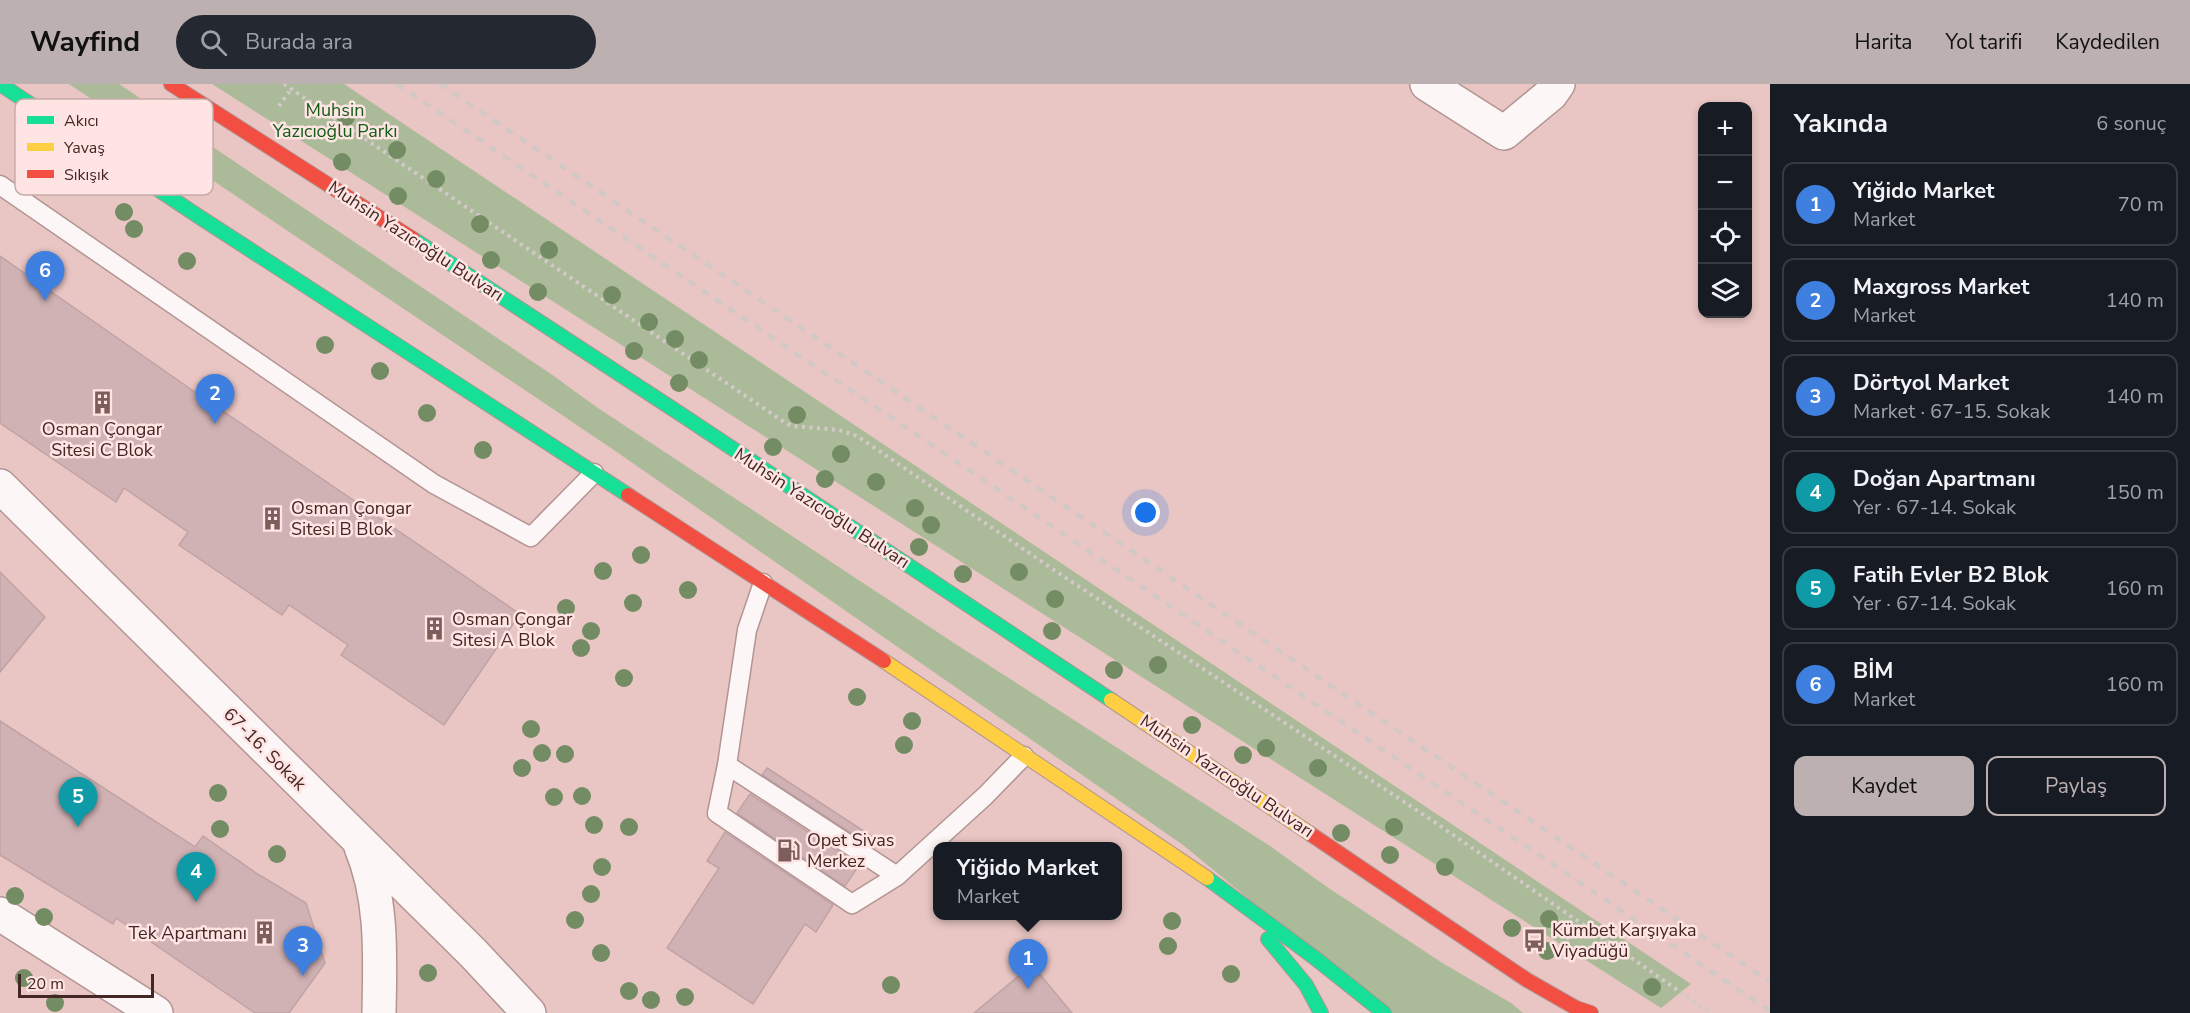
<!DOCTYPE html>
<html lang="tr">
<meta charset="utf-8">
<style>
:root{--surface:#171b24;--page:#242831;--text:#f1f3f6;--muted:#9ea1a6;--line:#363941;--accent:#bdb0b1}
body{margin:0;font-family:"Nunito Sans",sans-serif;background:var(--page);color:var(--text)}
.controls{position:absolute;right:18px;top:18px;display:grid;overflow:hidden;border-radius:12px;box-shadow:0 3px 9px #0003}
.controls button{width:54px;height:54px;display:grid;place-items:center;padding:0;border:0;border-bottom:2px solid var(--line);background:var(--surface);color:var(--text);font:30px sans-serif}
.scale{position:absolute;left:18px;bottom:15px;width:136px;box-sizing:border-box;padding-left:6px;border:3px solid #442624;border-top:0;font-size:16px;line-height:21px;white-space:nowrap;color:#442624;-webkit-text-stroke:4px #fee5e3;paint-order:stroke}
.you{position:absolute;left:1146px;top:429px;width:21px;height:21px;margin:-15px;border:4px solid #fff;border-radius:50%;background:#1a73e8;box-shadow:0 0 0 9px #1a73e833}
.badge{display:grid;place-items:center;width:39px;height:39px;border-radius:50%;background:var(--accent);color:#fff;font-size:20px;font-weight:700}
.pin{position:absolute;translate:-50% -50px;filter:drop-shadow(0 2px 3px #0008)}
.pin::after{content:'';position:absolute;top:32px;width:21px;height:18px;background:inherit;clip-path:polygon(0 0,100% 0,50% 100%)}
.popup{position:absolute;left:933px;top:758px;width:189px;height:78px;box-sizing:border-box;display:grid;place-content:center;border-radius:12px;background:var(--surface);filter:drop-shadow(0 2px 4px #0005);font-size:20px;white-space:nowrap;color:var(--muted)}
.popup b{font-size:22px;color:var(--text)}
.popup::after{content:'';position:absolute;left:50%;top:100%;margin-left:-12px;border:12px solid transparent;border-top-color:var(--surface)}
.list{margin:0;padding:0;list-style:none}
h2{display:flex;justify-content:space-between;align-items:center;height:78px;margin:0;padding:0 24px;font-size:26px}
h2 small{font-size:20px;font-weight:400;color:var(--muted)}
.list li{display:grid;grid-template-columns:39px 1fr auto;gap:18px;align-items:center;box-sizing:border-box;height:84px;margin:0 12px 12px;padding:0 12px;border:2px solid var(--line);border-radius:12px}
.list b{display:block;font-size:22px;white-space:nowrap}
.list p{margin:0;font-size:20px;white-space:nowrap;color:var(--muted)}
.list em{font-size:20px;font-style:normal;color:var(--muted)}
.actions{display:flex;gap:12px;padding:18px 24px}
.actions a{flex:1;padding:14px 0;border:2px solid var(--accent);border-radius:12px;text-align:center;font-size:21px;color:var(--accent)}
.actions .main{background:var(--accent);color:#111}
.icon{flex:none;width:33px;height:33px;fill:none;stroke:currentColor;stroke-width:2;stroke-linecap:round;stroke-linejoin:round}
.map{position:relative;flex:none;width:1770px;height:929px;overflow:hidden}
header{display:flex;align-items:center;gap:36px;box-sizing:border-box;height:84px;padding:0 30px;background:var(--accent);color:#111}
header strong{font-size:28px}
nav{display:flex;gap:33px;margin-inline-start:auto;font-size:21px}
.search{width:420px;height:54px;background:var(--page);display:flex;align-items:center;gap:15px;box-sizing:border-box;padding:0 21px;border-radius:33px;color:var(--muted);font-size:22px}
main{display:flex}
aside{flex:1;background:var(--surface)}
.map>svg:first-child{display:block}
.green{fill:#abba99}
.building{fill:#d0b1b4;stroke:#c1a3a5;stroke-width:1.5}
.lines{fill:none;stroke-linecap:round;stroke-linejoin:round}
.lane-casing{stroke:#b29593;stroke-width:21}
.street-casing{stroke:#b29593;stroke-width:36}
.fast-casing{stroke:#b29593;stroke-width:16}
.slow-casing{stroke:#b29593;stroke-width:16}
.jam-casing{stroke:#b29593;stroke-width:16}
.path{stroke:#d4c9c9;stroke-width:4;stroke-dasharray:3 4.5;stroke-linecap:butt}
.lane{stroke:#fcf6f6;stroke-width:18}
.street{stroke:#fcf6f6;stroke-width:33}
.fast{stroke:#16e098;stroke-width:14}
.slow{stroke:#ffcf43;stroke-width:14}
.jam{stroke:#f24e42;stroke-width:14}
.rail{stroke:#d2c8c6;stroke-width:4.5;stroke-dasharray:8 8;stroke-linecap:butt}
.tree{fill:#738c64}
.labels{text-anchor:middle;stroke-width:5;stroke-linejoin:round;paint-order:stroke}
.park-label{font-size:18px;fill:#135c17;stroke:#fee5e3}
.street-label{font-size:18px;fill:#442624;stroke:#fee5e3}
.poi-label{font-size:18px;fill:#442624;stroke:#fee5e3;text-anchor:start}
.key{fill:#fee5e3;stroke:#c6acaa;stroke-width:1.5}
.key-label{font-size:16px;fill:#442624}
</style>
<header>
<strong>Wayfind</strong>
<div class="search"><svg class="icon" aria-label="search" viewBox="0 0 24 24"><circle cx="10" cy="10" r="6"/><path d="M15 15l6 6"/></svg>Burada ara</div>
<nav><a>Harita</a><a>Yol tarifi</a><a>Kaydedilen</a></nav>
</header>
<main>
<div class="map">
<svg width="1770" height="929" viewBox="0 0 1770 929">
<rect width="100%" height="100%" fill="#e9c6c3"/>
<g class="green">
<path d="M69,0H119L551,290L595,322L954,559L1270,762L1327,803L1444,880L1511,919L1523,929H1388L1183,761L611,364Z"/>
<path d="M212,0H344L1691,900L1661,924Z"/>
</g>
<g class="building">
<path d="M0,172L192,306L520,530L444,641L341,571L348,561L289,521L282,531L179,461L188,448L124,404L116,418L0,339Z"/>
<path d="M0,488L45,533L0,588Z"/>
<path d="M0,637L195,763L203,752L256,789L306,819L325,879L289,929H255L116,834L113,840L0,771Z"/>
<path d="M767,684L876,755L871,762L762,691Z"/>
<path d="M750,710L859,781L845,802L737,729Z"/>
<path d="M725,748L833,821L816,848L805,840L753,920L667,864L719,784L707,777Z"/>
<path d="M1032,881L1072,929H974Z"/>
</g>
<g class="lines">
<defs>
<g id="lane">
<path d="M0,101L434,400L531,453L594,389"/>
<path d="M763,499L747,546L727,681L897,792L985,712L1024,672"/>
<path d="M727,681L717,729L852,820L897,792"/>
</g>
<g id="street">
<path d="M1427,0L1504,49L1551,10L1558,0"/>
<path d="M0,402L473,869L529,929"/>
<path d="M361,763C383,816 380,872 379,929"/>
<path d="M0,830L156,929"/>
</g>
<g id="fast">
<path d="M0,0L198,132L628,411"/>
<path d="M413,155L682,331L1111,616"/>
<path d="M1207,794L1315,874L1384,929"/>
<path d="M1268,855L1306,901L1321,929"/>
</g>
<g id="slow">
<path d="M884,577L1207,794"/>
<path d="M1111,616L1312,751"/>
</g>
<g id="jam">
<path d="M171,0L413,155"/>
<path d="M628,411L884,577"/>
<path d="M1312,751L1527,896L1576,924L1591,929"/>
</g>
</defs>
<use href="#lane" class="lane-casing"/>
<use href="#street" class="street-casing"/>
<use href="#fast" class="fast-casing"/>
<use href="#slow" class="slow-casing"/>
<use href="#jam" class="jam-casing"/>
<g class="path">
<path d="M284,0L784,338L792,342L839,346L857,352L1063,492L1436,739L1711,929"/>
<path d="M279,22L291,5"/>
<path d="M1556,866L1582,839"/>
</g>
<use href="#lane" class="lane"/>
<use href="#street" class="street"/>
<use href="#fast" class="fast"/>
<use href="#slow" class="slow"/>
<use href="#jam" class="jam"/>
<g class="rail">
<path d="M397,0L1770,927"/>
<path d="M440,0L1770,898"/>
</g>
</g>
<g class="tree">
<circle cx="346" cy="33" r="9"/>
<circle cx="397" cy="66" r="9"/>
<circle cx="342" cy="78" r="9"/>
<circle cx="436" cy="95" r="9"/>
<circle cx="398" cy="112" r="9"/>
<circle cx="124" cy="128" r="9"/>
<circle cx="480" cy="140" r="9"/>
<circle cx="134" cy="145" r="9"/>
<circle cx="549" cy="166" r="9"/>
<circle cx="491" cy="176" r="9"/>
<circle cx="187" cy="177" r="9"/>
<circle cx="538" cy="208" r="9"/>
<circle cx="612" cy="211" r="9"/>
<circle cx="649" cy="238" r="9"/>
<circle cx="675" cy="255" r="9"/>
<circle cx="325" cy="261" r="9"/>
<circle cx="634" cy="267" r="9"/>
<circle cx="699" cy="276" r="9"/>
<circle cx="380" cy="287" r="9"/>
<circle cx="679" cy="299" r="9"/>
<circle cx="427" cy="329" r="9"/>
<circle cx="797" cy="331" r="9"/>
<circle cx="773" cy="363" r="9"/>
<circle cx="483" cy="366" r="9"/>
<circle cx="841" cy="370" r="9"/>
<circle cx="825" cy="395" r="9"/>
<circle cx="876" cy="398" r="9"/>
<circle cx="915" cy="424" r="9"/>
<circle cx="931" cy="441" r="9"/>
<circle cx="919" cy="463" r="9"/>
<circle cx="641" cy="471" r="9"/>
<circle cx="603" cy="487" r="9"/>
<circle cx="1019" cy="488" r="9"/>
<circle cx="963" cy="490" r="9"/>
<circle cx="688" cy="506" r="9"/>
<circle cx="1055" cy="515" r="9"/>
<circle cx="633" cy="519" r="9"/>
<circle cx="566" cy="524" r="9"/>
<circle cx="591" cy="547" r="9"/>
<circle cx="1052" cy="547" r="9"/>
<circle cx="581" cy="564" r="9"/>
<circle cx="1158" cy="581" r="9"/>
<circle cx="1114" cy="586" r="9"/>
<circle cx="624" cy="594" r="9"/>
<circle cx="857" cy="613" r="9"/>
<circle cx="912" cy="637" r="9"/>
<circle cx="1192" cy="641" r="9"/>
<circle cx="531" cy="645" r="9"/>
<circle cx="904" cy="661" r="9"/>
<circle cx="1266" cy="664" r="9"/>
<circle cx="542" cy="669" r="9"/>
<circle cx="565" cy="670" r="9"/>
<circle cx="1243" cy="671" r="9"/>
<circle cx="522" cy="684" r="9"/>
<circle cx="1318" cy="684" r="9"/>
<circle cx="218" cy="709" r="9"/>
<circle cx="582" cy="712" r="9"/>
<circle cx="554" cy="713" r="9"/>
<circle cx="594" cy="741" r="9"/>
<circle cx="629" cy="743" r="9"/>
<circle cx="1394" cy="743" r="9"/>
<circle cx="220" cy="745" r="9"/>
<circle cx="1341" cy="749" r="9"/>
<circle cx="277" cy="770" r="9"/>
<circle cx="1390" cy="771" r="9"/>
<circle cx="602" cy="783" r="9"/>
<circle cx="1445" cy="783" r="9"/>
<circle cx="591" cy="810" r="9"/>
<circle cx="15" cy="812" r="9"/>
<circle cx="44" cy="833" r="9"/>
<circle cx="1549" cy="835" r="9"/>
<circle cx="575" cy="836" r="9"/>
<circle cx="1172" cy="837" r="9"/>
<circle cx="1512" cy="844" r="9"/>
<circle cx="1168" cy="862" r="9"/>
<circle cx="1547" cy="867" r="9"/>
<circle cx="1606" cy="867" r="9"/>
<circle cx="601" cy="869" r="9"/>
<circle cx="428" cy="889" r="9"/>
<circle cx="1231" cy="890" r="9"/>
<circle cx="24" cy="894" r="9"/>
<circle cx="891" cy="901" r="9"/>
<circle cx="1652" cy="903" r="9"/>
<circle cx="629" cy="907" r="9"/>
<circle cx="685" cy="913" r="9"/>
<circle cx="651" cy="916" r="9"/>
<circle cx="55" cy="919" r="9"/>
</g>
<defs>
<symbol id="building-bare" viewBox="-9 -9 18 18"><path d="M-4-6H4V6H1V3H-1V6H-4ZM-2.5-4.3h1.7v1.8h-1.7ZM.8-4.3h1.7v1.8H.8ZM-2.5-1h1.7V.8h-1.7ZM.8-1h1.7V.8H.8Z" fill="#7e5e5c" stroke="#fee5e3" stroke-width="2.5" paint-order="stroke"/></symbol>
<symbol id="fuel-bare" viewBox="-9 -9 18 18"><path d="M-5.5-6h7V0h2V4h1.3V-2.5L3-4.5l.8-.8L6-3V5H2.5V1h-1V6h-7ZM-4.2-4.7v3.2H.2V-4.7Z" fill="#7e5e5c" stroke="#fee5e3" stroke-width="2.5" paint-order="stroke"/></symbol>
<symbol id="bus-bare" viewBox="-9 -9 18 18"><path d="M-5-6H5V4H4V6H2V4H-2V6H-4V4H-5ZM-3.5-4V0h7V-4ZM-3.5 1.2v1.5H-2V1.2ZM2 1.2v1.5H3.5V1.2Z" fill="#7e5e5c" stroke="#fee5e3" stroke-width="2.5" paint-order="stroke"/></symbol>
</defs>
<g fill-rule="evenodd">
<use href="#building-bare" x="86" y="302" width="33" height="33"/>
<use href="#building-bare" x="256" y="418" width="33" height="33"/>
<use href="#building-bare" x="418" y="528" width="33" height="33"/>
<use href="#fuel-bare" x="772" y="750" width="33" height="33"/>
<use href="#building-bare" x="248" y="832" width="33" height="33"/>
<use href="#bus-bare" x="1518" y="840" width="33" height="33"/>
</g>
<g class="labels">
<g class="park-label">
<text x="335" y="32">Muhsin<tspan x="335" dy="21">Yazıcıoğlu Parkı</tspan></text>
</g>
<g class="street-label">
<text transform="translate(416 157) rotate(33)" y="6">Muhsin Yazıcıoğlu Bulvarı</text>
<text transform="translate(822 424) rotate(33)" y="6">Muhsin Yazıcıoğlu Bulvarı</text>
<text transform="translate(265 665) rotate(45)" y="6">67-16. Sokak</text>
<text transform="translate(1227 692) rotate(34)" y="6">Muhsin Yazıcıoğlu Bulvarı</text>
</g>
<g class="poi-label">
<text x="102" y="351" text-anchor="middle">Osman Çongar<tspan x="102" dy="21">Sitesi C Blok</tspan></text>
<text x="291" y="430">Osman Çongar<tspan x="291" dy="21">Sitesi B Blok</tspan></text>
<text x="452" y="541">Osman Çongar<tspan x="452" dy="21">Sitesi A Blok</tspan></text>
<text x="807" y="762">Opet Sivas<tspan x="807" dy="21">Merkez</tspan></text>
<text x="1552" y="852">Kümbet Karşıyaka<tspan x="1552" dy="21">Viyadüğü</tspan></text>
<text x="247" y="855" text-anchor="end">Tek Apartmanı</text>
</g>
</g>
<rect x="15" y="15" width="198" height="96" rx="9" class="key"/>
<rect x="27" y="32" width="27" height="8" fill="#16e098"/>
<rect x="27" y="59" width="27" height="8" fill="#ffcf43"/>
<rect x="27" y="86" width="27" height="8" fill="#f24e42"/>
<g class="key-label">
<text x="64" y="42">Akıcı</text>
<text x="64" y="69">Yavaş</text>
<text x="64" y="96">Sıkışık</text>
</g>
</svg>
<div class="controls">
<button>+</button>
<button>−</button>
<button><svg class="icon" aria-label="locate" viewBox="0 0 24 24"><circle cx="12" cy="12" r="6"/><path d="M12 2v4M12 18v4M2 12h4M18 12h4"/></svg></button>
<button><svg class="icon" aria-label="layers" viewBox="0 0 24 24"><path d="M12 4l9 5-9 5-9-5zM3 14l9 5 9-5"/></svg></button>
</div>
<div class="scale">20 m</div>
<div class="you"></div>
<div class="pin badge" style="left:1028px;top:905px;background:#3f7fe0">1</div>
<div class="popup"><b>Yiğido Market</b>Market</div>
<div class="pin badge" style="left:215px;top:340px;background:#3f7fe0">2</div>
<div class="pin badge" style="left:303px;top:892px;background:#3f7fe0">3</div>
<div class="pin badge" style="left:196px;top:818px;background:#0f9aa8">4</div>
<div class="pin badge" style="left:78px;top:743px;background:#0f9aa8">5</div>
<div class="pin badge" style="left:45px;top:217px;background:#3f7fe0">6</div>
</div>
<aside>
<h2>Yakında<small>6 sonuç</small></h2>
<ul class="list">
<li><span class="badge" style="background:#3f7fe0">1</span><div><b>Yiğido Market</b><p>Market</p></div><em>70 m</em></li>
<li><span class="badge" style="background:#3f7fe0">2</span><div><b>Maxgross Market</b><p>Market</p></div><em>140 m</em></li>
<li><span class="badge" style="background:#3f7fe0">3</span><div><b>Dörtyol Market</b><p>Market · 67-15. Sokak</p></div><em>140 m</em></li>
<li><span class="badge" style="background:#0f9aa8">4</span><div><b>Doğan Apartmanı</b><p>Yer · 67-14. Sokak</p></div><em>150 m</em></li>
<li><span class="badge" style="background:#0f9aa8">5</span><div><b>Fatih Evler B2 Blok</b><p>Yer · 67-14. Sokak</p></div><em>160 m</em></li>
<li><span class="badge" style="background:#3f7fe0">6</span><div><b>BİM</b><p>Market</p></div><em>160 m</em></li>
</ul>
<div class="actions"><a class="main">Kaydet</a><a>Paylaş</a></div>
</aside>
</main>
